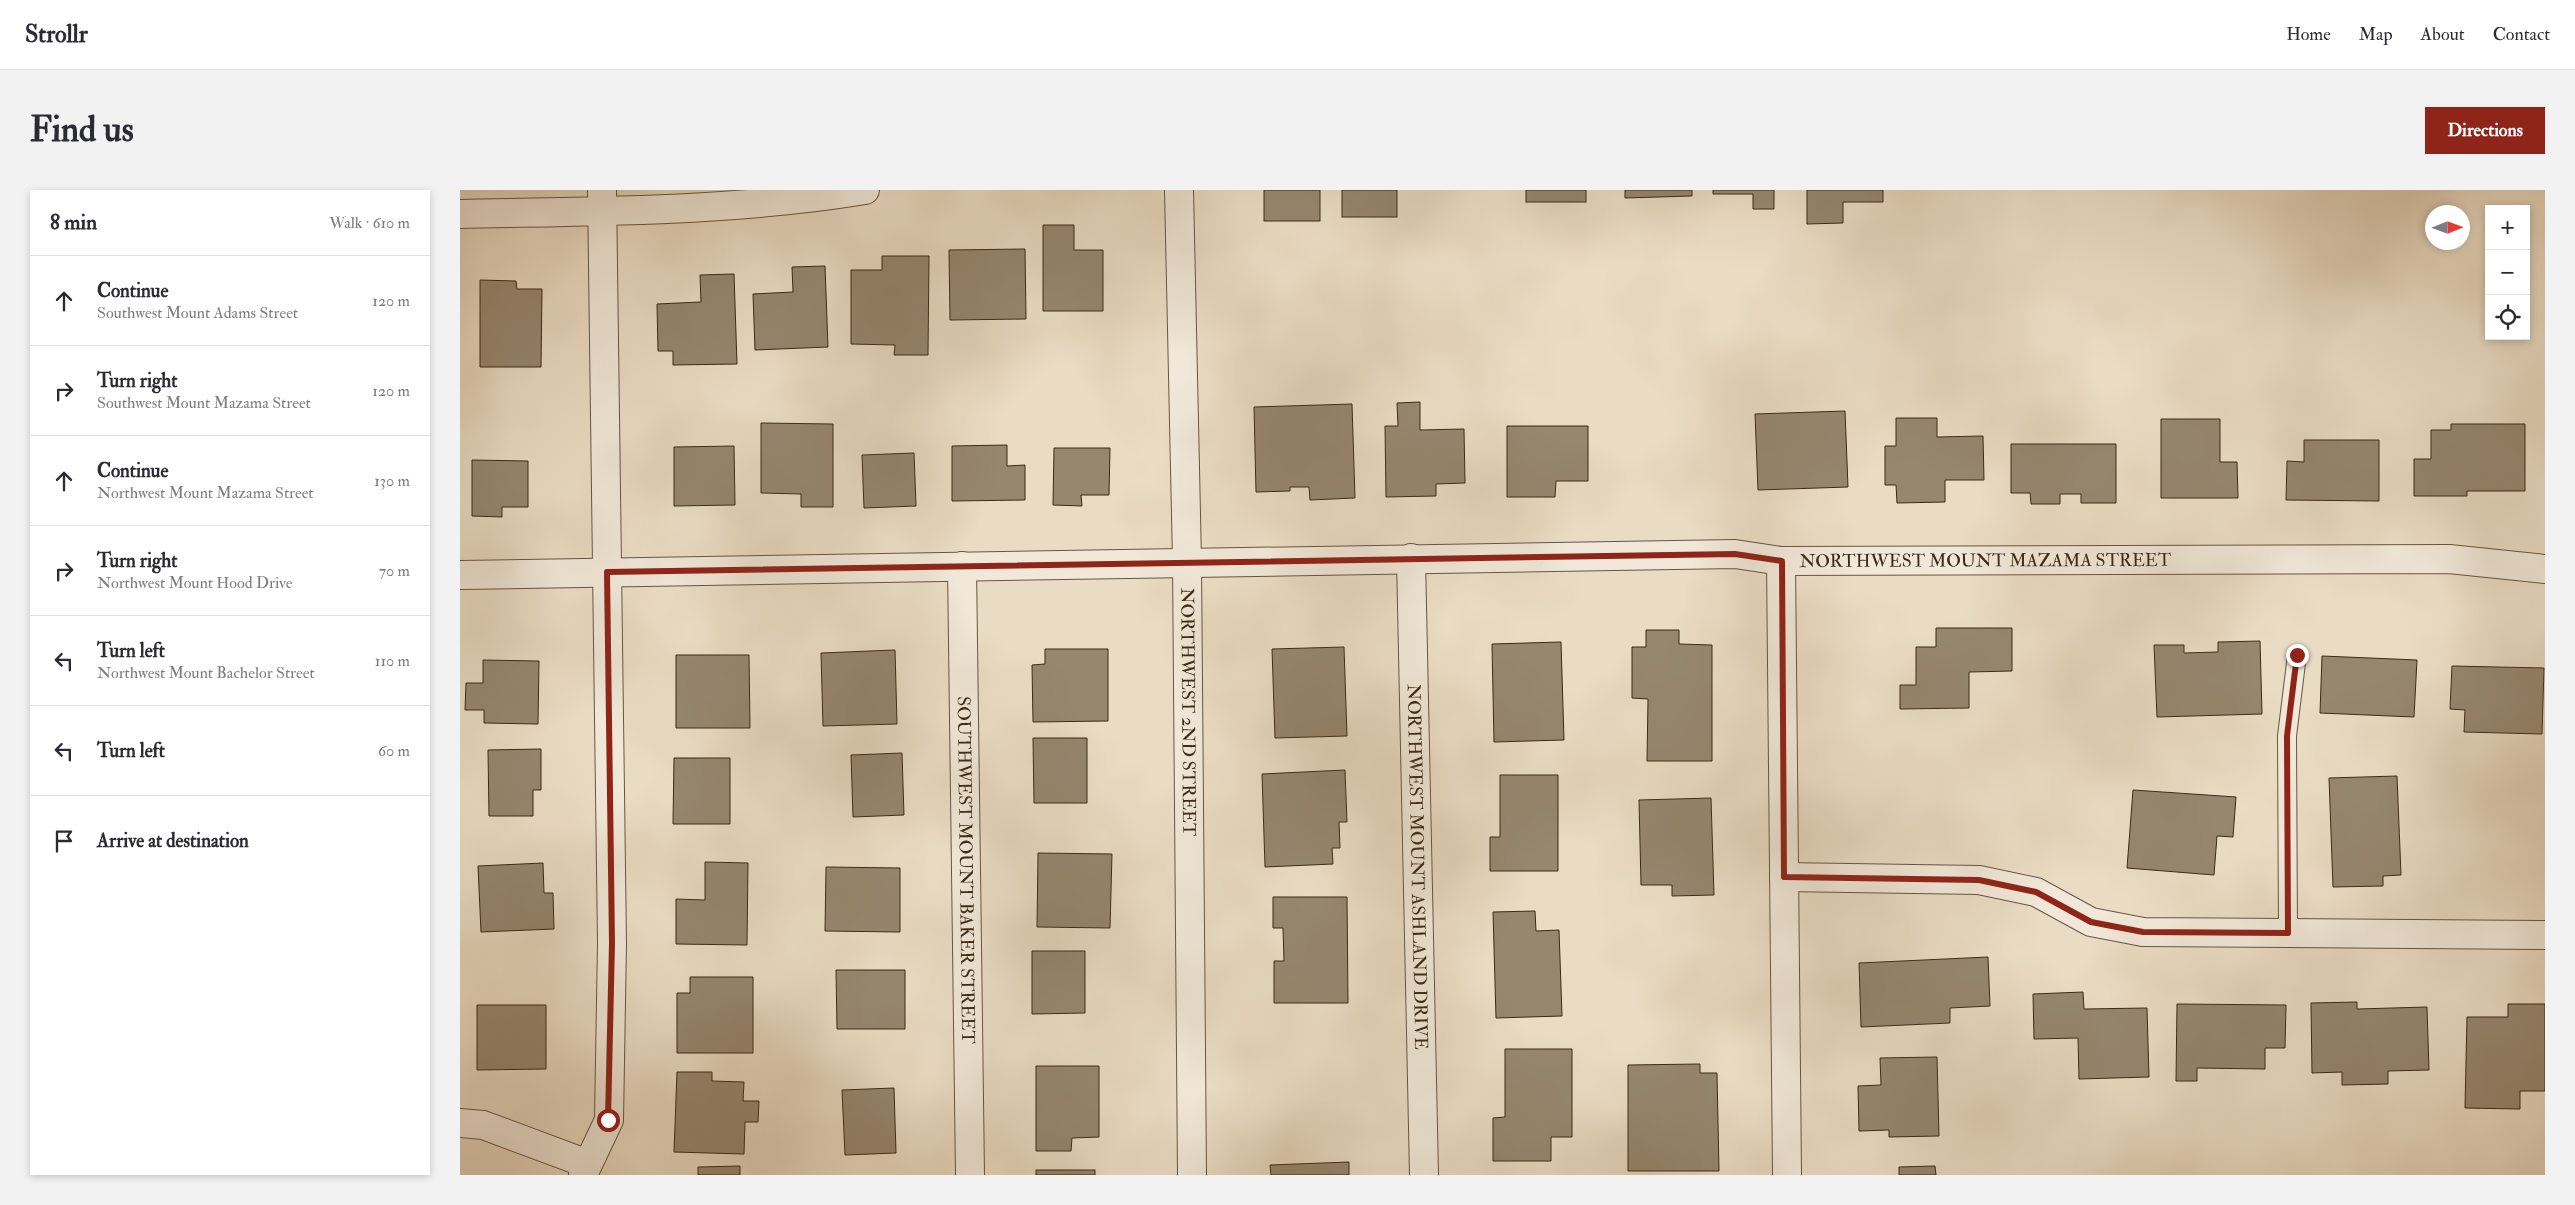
<!DOCTYPE html>
<meta charset="utf-8">
<style>
:root{--surface:#fff;--page:#f2f2f3;--text:#2b2b33;--muted:#7c7c81;--line:#e1e1e2;--accent:#8f2418}
body{margin:0;font-family:"IM FELL Double Pica",serif;background:var(--page);color:var(--text)}
.controls{position:absolute;right:15px;top:15px;display:grid;overflow:hidden;border-radius:0px;box-shadow:0 2px 8px #0003}
.controls button{width:45px;height:45px;display:grid;place-items:center;padding:0;border:0;border-bottom:1px solid var(--line);background:var(--surface);color:var(--text);font:25px sans-serif}
.compass{position:absolute;left:1965px;top:15px;width:45px;height:45px;border-radius:50%;background:var(--surface);box-shadow:0 2px 8px #0003;rotate:89deg}
.stop{position:absolute;width:15px;height:15px;margin:-11px;border:4px solid #8f2418;border-radius:50%;background:#fff}
.stop.end{background:#8f2418;border-color:#fff;box-shadow:0 1px 5px #0008}
.list{margin:0;padding:0;list-style:none}
h2{display:flex;justify-content:space-between;align-items:center;height:65px;margin:0;padding:0 20px;font-size:21px}
h2 small{font-size:16px;font-weight:400;color:var(--muted)}
.list li{display:grid;grid-template-columns:32px 1fr auto;gap:15px;align-items:center;box-sizing:border-box;height:90px;padding:0 20px;border-top:1px solid var(--line)}
.list b{display:block;font-size:19px;white-space:nowrap}
.list p{margin:0;font-size:16px;white-space:nowrap;color:var(--muted)}
.list em{font-size:16px;font-style:normal;color:var(--muted)}
.icon{flex:none;width:28px;height:28px;fill:none;stroke:currentColor;stroke-width:2;stroke-linecap:round;stroke-linejoin:round}
.map{position:relative;flex:none;width:2085px;height:985px;overflow:hidden;border-radius:0px}
header{display:flex;align-items:center;gap:30px;box-sizing:border-box;height:70px;padding:0 25px;background:var(--surface);border-bottom:1px solid var(--line)}
header strong{font-size:24px}
nav{display:flex;gap:28px;margin-inline-start:auto;font-size:18px}
.intro{display:flex;align-items:center;justify-content:space-between;box-sizing:border-box;height:120px;padding:0 30px}
h1{margin:0;font-size:35px}
.button{padding:12px 22px;border-radius:0px;background:var(--accent);color:#fff;font-size:18px;font-weight:700}
main{display:flex;gap:30px;padding:0 30px}
aside{flex:1;background:var(--surface);border-radius:0px;box-shadow:0 2px 8px #0003}
.map>svg:first-child{display:block}
.building{fill:#968770;stroke:#3b2a15}
.lines{fill:none;stroke-linecap:round;stroke-linejoin:round}
.service-casing{stroke:#675641;stroke-width:20}
.minor-casing{stroke:#675641;stroke-width:30}
.tertiary-casing{stroke:#675641;stroke-width:30}
.service{stroke:#f1e8d9;stroke-width:18}
.minor{stroke:#f1e8d9;stroke-width:28}
.tertiary{stroke:#f1e8d9;stroke-width:28}
.route{stroke:#8f2418;stroke-width:6}
.labels{text-anchor:middle;stroke-width:4;stroke-linejoin:round;paint-order:stroke}
.street-label{font-size:18px;fill:#3b2a15;stroke:#f1e8d9}
</style>
<header>
<strong>Strollr</strong>
<nav><a>Home</a><a>Map</a><a>About</a><a>Contact</a></nav>
</header>
<div class="intro"><h1>Find us</h1><a class="button">Directions</a></div>
<main>
<aside>
<h2>8 min<small>Walk · 610 m</small></h2>
<ul class="list">
<li><svg class="icon" aria-label="ahead" viewBox="0 0 24 24"><path d="M12 20V5M6 11l6-6 6 6"/></svg><div><b>Continue</b><p>Southwest Mount Adams Street</p></div><em>120 m</em></li>
<li><svg class="icon" aria-label="right" viewBox="0 0 24 24"><path d="M7 20v-9h11M14 6l5 5-5 5"/></svg><div><b>Turn right</b><p>Southwest Mount Mazama Street</p></div><em>120 m</em></li>
<li><svg class="icon" aria-label="ahead" viewBox="0 0 24 24"><path d="M12 20V5M6 11l6-6 6 6"/></svg><div><b>Continue</b><p>Northwest Mount Mazama Street</p></div><em>130 m</em></li>
<li><svg class="icon" aria-label="right" viewBox="0 0 24 24"><path d="M7 20v-9h11M14 6l5 5-5 5"/></svg><div><b>Turn right</b><p>Northwest Mount Hood Drive</p></div><em>70 m</em></li>
<li><svg class="icon" aria-label="left" viewBox="0 0 24 24"><path d="M17 20v-9H6M10 6l-5 5 5 5"/></svg><div><b>Turn left</b><p>Northwest Mount Bachelor Street</p></div><em>110 m</em></li>
<li><svg class="icon" aria-label="left" viewBox="0 0 24 24"><path d="M17 20v-9H6M10 6l-5 5 5 5"/></svg><div><b>Turn left</b></div><em>60 m</em></li>
<li><svg class="icon" aria-label="arrive" viewBox="0 0 24 24"><path d="M6 21V4h12l-3 4 3 4H6"/></svg><div><b>Arrive at destination</b></div></li>
</ul>
</aside>
<div class="map">
<svg width="2085" height="985" viewBox="0 0 2085 985">
<rect width="100%" height="100%" fill="#eadcc4"/>
<filter id="stains"><feTurbulence type="fractalNoise" baseFrequency=".004" numOctaves="4"/><feColorMatrix values="0 0 0 0 .2 0 0 0 0 .09 0 0 0 0 .02 0 0 0 .5 -.17"/></filter>
<radialGradient id="worn" r=".72"><stop offset=".6" stop-color="#630" stop-opacity="0"/><stop offset="1" stop-color="#630" stop-opacity=".3"/></radialGradient>
<g class="building">
<rect x="804" y="0" width="56" height="31"/>
<rect x="882" y="0" width="55" height="27"/>
<rect x="1066" y="0" width="60" height="12"/>
<path d="M1165,0H1232V6L1165,8Z"/>
<path d="M1253,0H1314V19H1293V4H1253Z"/>
<path d="M1347,0H1423V12H1383V33L1347,34Z"/>
<path d="M583,35H614V60H643V121H583Z"/>
<path d="M565,59L566,129L490,130L489,60Z"/>
<path d="M422,66H469L468,165H434L435,155L391,154V80H422Z"/>
<path d="M365,76L368,157L295,160L293,104L333,102L332,77Z"/>
<path d="M274,84L277,174L213,175V161H198L197,114L241,112L240,85Z"/>
<path d="M20,90L56,91L57,99H82L81,177H20Z"/>
<path d="M960,212V240L1004,239L1005,293L976,294V306L926,307L925,236H938L937,213Z"/>
<path d="M892,214L895,308L850,310L849,297H830V301L796,302L794,217Z"/>
<path d="M1385,221L1388,297L1298,300L1295,224Z"/>
<path d="M1436,228H1477V247L1523,246L1524,290H1485V312L1437,313L1436,295H1425V256H1436Z"/>
<path d="M1701,229H1760V272H1777L1778,308H1701Z"/>
<path d="M301,233L373,234V317H341V304L301,303Z"/>
<path d="M1991,234H2065V301H2007V306H1954V269H1971V240H1991Z"/>
<path d="M1047,236H1128V291H1096L1095,307H1047Z"/>
<path d="M1844,250H1919V311L1826,310L1827,271L1844,272Z"/>
<path d="M1551,254H1656V313H1621V304H1600V314H1571L1570,303H1551Z"/>
<path d="M547,255V276L565,275V310L492,311V256Z"/>
<path d="M274,256L275,315L214,316V257Z"/>
<path d="M594,258H650L649,305H621L622,316L593,315Z"/>
<path d="M454,263L456,316L404,318L402,265Z"/>
<path d="M12,270L68,271V317H42V327L12,326Z"/>
<path d="M1476,438H1552V481L1509,482V518L1440,519V495H1456V457H1476Z"/>
<path d="M1186,440H1219V454L1252,455V571H1187L1188,509L1172,508V457H1186Z"/>
<path d="M1800,451L1802,524L1697,527L1694,455H1724V463L1758,462V452Z"/>
<path d="M1101,452L1104,550L1034,552L1032,454Z"/>
<path d="M884,457L887,546L815,548L812,459Z"/>
<path d="M585,459H648V531L573,532L572,475L585,474Z"/>
<path d="M435,460L437,534L363,536L361,463Z"/>
<path d="M216,465H289L290,538H216Z"/>
<path d="M1862,466L1957,470L1954,527L1860,523Z"/>
<path d="M23,470L79,471L78,534L24,533V520H5L6,493H23Z"/>
<path d="M1992,476L2084,478L2082,544L2004,542L2005,520L1990,519Z"/>
<path d="M573,548H627V613H574Z"/>
<path d="M81,559V600H73V626H29L28,560Z"/>
<path d="M442,563L444,625L393,627L391,565Z"/>
<path d="M214,568H270V634H213Z"/>
<path d="M885,580L887,632H879L880,658H872L873,674L805,677L802,584Z"/>
<path d="M1040,585H1098V681H1030V647H1040Z"/>
<path d="M1937,586L1941,685L1923,686V696L1873,697L1869,588Z"/>
<path d="M1673,600L1776,607L1773,647L1757,646L1754,685L1667,678Z"/>
<path d="M1251,608L1254,705L1212,706V695H1181L1179,610Z"/>
<path d="M578,663L652,664L650,738L577,737Z"/>
<path d="M245,672L288,673L287,755L216,754V709L245,710Z"/>
<path d="M83,673L84,703H93L94,739L21,742L18,676Z"/>
<path d="M366,677L440,678V742L365,741Z"/>
<path d="M813,707H887L888,813H814V771H824L823,738H813Z"/>
<path d="M1075,721L1076,741L1099,740L1102,826L1036,828L1033,722Z"/>
<path d="M572,761H625V823L572,824Z"/>
<path d="M1528,767L1530,816L1490,818V833L1401,837L1399,773Z"/>
<path d="M376,780H445V839H377Z"/>
<path d="M230,787H293V863H217V803H230Z"/>
<path d="M1623,802L1624,819L1687,818L1689,887L1619,889L1618,848L1574,849L1573,804Z"/>
<path d="M1897,812V819L1967,817L1969,880L1928,881V894L1882,895V882L1852,883L1851,813Z"/>
<path d="M1717,814L1826,815L1825,858H1805V879L1737,878V891H1716Z"/>
<path d="M2048,814H2085V901H2060V919L2005,918L2007,827H2048Z"/>
<path d="M17,815H86V879L17,880Z"/>
<path d="M1045,859H1112V947H1091V971H1033V928L1045,927Z"/>
<path d="M1477,867L1479,946L1429,947V940L1399,941L1398,896L1421,895L1420,868Z"/>
<path d="M1240,874V883H1257L1259,981H1168V875Z"/>
<path d="M576,876H639V947L612,948L611,961H576Z"/>
<path d="M217,882H252V891L284,892L283,911H299L298,932H285L284,964L214,962Z"/>
<path d="M434,898L436,963L385,965L382,900Z"/>
<path d="M889,972V985H811L810,975Z"/>
<path d="M280,976V985H238V977Z"/>
<path d="M1475,976L1476,985H1439V977Z"/>
<rect x="576" y="980" width="59" height="5"/>
</g>
<g class="lines">
<defs>
<path id="service" d="M1828,743L1827,546L1837,465"/>
<g id="minor">
<path d="M719,0L727,371"/>
<path d="M0,24C134,21 272,22 405,0"/>
<path id="s1" d="M951,368L964,985"/>
<path d="M1321,371L1327,985"/>
<path id="s2" d="M502,376L510,985"/>
<path id="s3" d="M0,385L1275,364L1321,371L1989,369L2085,379"/>
<path d="M1324,687L1519,690L1576,702L1631,732L1683,742L2085,745"/>
<path d="M0,933L23,935L128,974"/>
<path d="M123,985L149,930L152,753L142,0"/>
</g>
<g id="tertiary">
<path id="s4" d="M727,371L732,985"/>
</g>
</defs>
<use href="#service" class="service-casing"/>
<use href="#minor" class="minor-casing"/>
<use href="#tertiary" class="tertiary-casing"/>
<use href="#service" class="service"/>
<use href="#minor" class="minor"/>
<use href="#tertiary" class="tertiary"/>
</g>
<g class="lines">
<path class="route" d="M148,930L152,753L147,382L1275,364L1322,371L1324,687L1519,690L1576,702L1631,732L1683,742L1828,743L1827,546L1837,465"/>
</g>
<g class="labels">
<g class="street-label">
<text dy="6" stroke="none"><textPath href="#s3" startOffset="1526">NORTHWEST MOUNT MAZAMA STREET</textPath></text>
<text dy="6" stroke="none"><textPath href="#s4" startOffset="151">NORTHWEST 2ND STREET</textPath></text>
<text dy="6" stroke="none"><textPath href="#s1" startOffset="309">NORTHWEST MOUNT ASHLAND DRIVE</textPath></text>
<text dy="6" stroke="none"><textPath href="#s2" startOffset="304">SOUTHWEST MOUNT BAKER STREET</textPath></text>
</g>
</g>
<rect width="100%" height="100%" filter="url(#stains)"/>
<rect width="100%" height="100%" fill="url(#worn)"/>
</svg>
<div class="controls">
<button>+</button>
<button>−</button>
<button><svg class="icon" aria-label="locate" viewBox="0 0 24 24"><circle cx="12" cy="12" r="6"/><path d="M12 2v4M12 18v4M2 12h4M18 12h4"/></svg></button>
</div>
<svg class="compass" viewBox="-18 -18 36 36"><path d="M0-13l5 13h-10z" fill="#e53935"/><path d="M0 13l5-13h-10z" fill="#7c7c81"/></svg>
<div class="stop" style="left:148px;top:930px"></div>
<div class="stop end" style="left:1837px;top:465px"></div>
</div>
</main>
